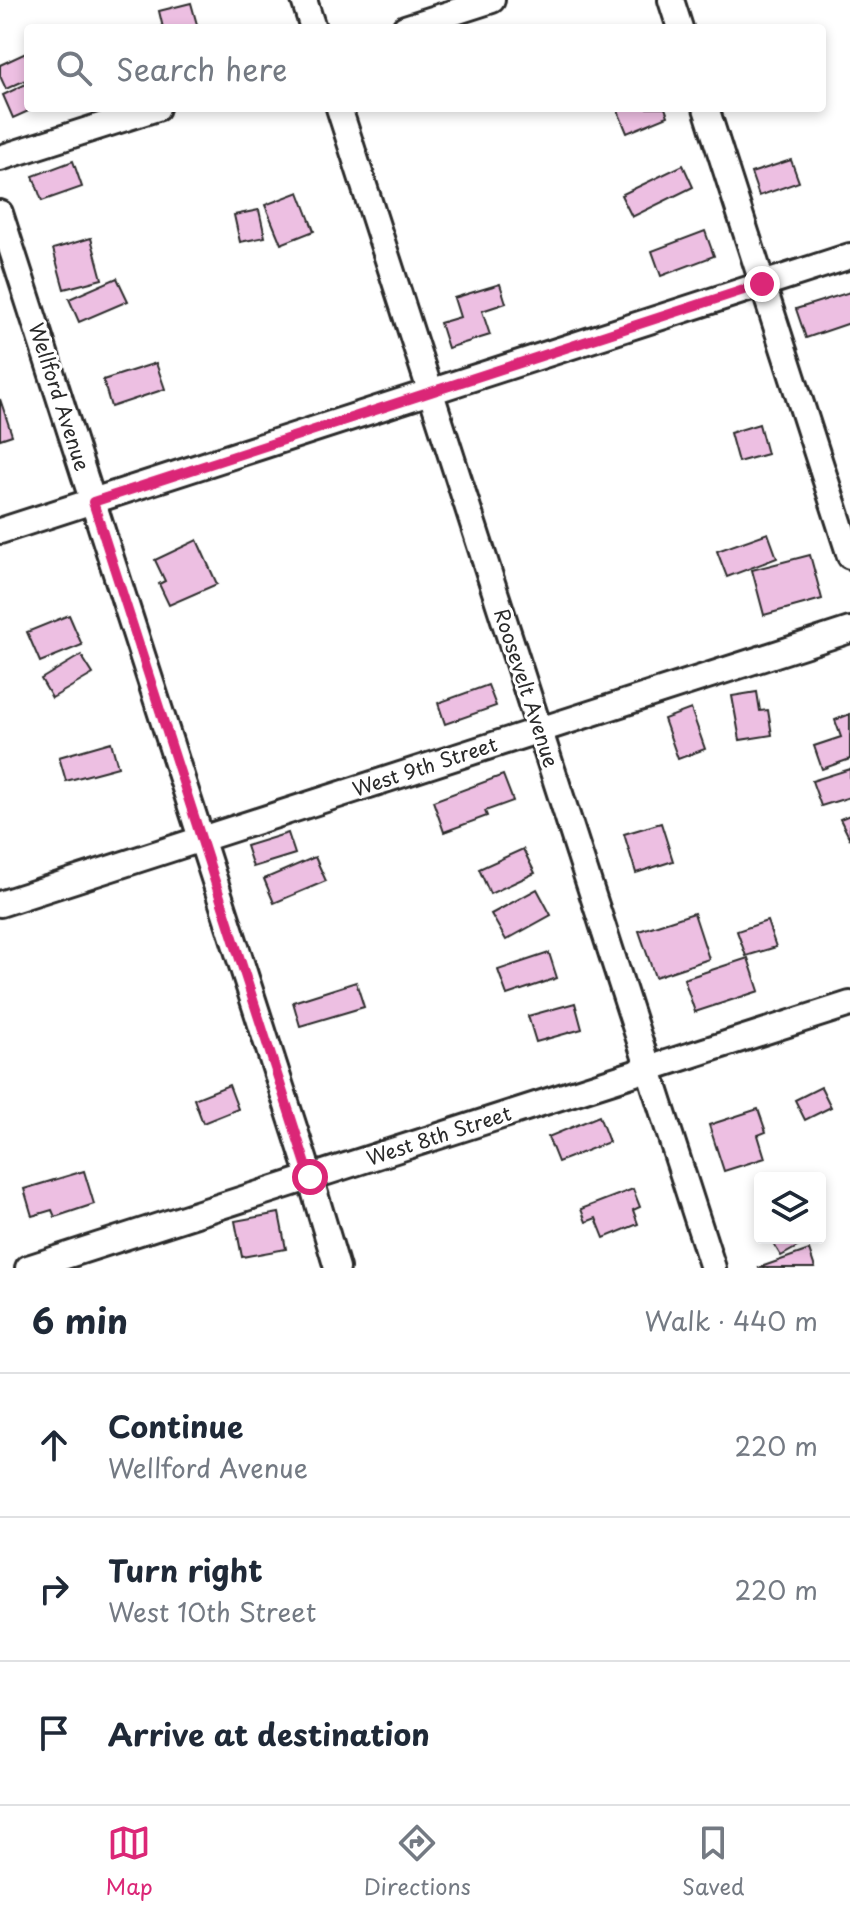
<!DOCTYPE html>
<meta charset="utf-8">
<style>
:root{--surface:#fff;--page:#f6f6f7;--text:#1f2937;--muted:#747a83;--line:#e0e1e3;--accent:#db2777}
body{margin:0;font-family:"Playpen Sans",sans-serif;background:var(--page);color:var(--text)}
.controls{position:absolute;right:24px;bottom:24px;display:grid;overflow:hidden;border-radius:8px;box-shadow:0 4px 12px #0003}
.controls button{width:72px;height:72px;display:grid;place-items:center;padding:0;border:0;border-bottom:2px solid var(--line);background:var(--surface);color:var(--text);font:40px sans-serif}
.stop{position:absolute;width:24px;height:24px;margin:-18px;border:6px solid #db2777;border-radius:50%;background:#fff}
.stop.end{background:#db2777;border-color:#fff;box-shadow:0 2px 8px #0008}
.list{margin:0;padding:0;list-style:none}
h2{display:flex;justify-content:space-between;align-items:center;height:104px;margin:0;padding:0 32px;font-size:34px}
h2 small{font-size:26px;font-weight:400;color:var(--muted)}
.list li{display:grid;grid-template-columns:52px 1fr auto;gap:24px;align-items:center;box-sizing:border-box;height:144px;padding:0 32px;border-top:2px solid var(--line)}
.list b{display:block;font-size:30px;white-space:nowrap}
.list p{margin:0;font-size:26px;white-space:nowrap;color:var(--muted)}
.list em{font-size:26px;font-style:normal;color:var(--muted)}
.icon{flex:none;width:44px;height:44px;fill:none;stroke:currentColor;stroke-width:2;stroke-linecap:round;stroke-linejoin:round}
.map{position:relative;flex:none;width:850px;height:1268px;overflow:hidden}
.search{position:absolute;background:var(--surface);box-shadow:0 4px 12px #0003;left:24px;right:24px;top:24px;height:88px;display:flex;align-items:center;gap:20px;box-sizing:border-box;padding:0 28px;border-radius:8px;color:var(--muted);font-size:30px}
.sheet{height:536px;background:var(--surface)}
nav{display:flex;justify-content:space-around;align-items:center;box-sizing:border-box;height:112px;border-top:2px solid var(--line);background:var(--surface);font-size:22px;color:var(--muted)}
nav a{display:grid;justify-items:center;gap:4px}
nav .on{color:var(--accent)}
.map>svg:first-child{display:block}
.building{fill:#edbfe2;stroke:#2b2b2b;stroke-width:2}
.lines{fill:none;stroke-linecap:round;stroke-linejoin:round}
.minor-casing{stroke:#2b2b2b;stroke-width:30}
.minor{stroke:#fff;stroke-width:24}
.route{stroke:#db2777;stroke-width:10}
.labels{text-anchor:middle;stroke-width:6;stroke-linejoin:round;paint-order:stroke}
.street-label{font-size:20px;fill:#2b2b2b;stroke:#fff}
</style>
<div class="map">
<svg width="850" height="1268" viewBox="0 0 850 1268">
<rect width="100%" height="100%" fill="#fff"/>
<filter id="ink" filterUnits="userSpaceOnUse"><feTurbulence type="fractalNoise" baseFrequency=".0125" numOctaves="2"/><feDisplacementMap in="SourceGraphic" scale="16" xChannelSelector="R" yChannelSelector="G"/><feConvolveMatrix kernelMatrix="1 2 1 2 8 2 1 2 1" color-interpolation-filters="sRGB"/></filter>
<g filter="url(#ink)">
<g class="building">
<path d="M191,3L198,28H163L159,11Z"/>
<path d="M28,52V79L6,89L0,76V65Z"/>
<path d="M28,83V108H35L13,118L3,95Z"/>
<path d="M625,108H665L668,116L627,133L618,111Z"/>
<path d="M791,160L799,182L759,196L751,173Z"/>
<path d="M73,161L82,187L42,201L33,176Z"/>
<path d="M683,165L693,187L632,217L621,195Z"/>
<path d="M299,192L314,231L281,244L265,205Z"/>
<path d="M259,210L265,237L240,242L234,215Z"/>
<path d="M705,231L714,256L661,276L652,251Z"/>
<path d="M91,238L102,279L64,289L53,249Z"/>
<path d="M117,278L128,301L79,322L69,299Z"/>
<path d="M500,284L506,303L482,311L490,335L448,348L440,323L460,317L454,298Z"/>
<path d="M850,292V323L806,338L796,309Z"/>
<path d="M156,363L165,389L111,407L103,380Z"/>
<path d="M0,399L12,435L0,439Z"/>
<path d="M759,424L767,454L738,462L730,433Z"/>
<path d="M768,533L777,558L727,577L717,551Z"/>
<path d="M197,540L217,584L169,605L159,584L165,581L155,560Z"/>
<path d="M810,555L822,599L764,615L752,570Z"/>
<path d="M69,615L82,645L40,662L27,632Z"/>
<path d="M81,655L93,674L52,698L41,679Z"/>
<path d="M488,685L496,706L445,724L438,703Z"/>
<path d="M757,692L760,711L768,710L772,735L740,740L732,696Z"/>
<path d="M691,709L705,749L678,759L664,719Z"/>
<path d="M850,714V759L822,769L814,746L841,737L835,720Z"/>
<path d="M111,742L118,767L66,781L59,757Z"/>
<path d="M850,769V797L821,806L812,781Z"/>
<path d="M503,775L513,801L485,811L487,816L444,832L433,801Z"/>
<path d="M850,815V839L840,819Z"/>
<path d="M661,823L673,861L636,873L624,834Z"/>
<path d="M288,833L295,854L253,867L246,846Z"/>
<path d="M523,849L535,873L490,894L479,869Z"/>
<path d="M315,857L326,881L274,903L264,879Z"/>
<path d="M537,889L551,915L506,940L491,914Z"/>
<path d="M694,913L709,959L655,977L639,931Z"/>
<path d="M767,921L776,947L746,956L737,931Z"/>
<path d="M549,953L557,978L507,995L498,970Z"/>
<path d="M748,958L759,991L695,1012L684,979Z"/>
<path d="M356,982L364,1007L300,1026L293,1002Z"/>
<path d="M575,1003L582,1029L536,1042L528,1016Z"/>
<path d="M229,1085L238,1109L203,1123L194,1099Z"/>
<path d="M821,1087L831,1107L805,1120L795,1100Z"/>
<path d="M758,1109L766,1132L758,1135L765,1158L724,1171L709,1125Z"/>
<path d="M599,1116L609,1142L558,1162L548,1137Z"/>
<path d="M84,1171L94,1204L55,1217L52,1210L32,1216L24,1189Z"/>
<path d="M633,1189L640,1207L633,1210L638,1224L604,1238L596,1218L586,1222L581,1209Z"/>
<path d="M279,1213L286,1249L242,1257L235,1221Z"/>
<path d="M770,1238H806L808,1241L781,1256Z"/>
<path d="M809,1250L815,1268H758Z"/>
</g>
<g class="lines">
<defs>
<g id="minor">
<path d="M304,0L313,28"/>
<path d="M671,0L680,28"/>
<path d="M405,28L492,0"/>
<path d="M339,108L713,1268"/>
<path d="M706,108L850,556"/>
<path d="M0,158L157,108"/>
<path d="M0,213L310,1177L337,1268"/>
<path d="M0,531L850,256"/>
<path d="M0,904L850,630"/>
<path d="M28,1268L850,1004"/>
</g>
</defs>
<use href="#minor" class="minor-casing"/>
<use href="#minor" class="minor"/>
</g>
</g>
<g class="lines" filter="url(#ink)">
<path class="route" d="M310,1177L93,502L762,284"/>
</g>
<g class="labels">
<g class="street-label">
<text transform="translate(59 397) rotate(72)" y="7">Wellford Avenue</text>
<text transform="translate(526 688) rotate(72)" y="7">Roosevelt Avenue</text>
<text transform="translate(425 767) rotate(-18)" y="7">West 9th Street</text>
<text transform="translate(439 1136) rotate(-18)" y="7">West 8th Street</text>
</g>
</g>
</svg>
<div class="controls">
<button><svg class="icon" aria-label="layers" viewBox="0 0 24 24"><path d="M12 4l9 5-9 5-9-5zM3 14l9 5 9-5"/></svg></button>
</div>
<div class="stop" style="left:310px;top:1177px"></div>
<div class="stop end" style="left:762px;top:284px"></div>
<div class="search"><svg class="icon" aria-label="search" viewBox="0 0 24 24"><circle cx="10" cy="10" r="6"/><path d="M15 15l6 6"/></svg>Search here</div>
</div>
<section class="sheet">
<h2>6 min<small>Walk · 440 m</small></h2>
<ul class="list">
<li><svg class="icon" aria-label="ahead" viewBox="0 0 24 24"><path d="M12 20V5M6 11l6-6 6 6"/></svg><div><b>Continue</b><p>Wellford Avenue</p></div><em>220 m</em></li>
<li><svg class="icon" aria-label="right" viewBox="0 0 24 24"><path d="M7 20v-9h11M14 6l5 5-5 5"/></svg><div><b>Turn right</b><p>West 10th Street</p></div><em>220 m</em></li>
<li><svg class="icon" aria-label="arrive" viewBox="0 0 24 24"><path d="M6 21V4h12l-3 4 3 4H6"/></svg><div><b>Arrive at destination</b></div></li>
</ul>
</section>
<nav>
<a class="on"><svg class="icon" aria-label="map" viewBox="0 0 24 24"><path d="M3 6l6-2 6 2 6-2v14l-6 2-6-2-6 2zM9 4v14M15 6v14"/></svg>Map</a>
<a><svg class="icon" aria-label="directions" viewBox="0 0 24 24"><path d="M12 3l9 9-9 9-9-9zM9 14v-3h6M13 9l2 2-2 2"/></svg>Directions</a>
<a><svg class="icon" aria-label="saved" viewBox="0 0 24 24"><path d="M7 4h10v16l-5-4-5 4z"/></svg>Saved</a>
</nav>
